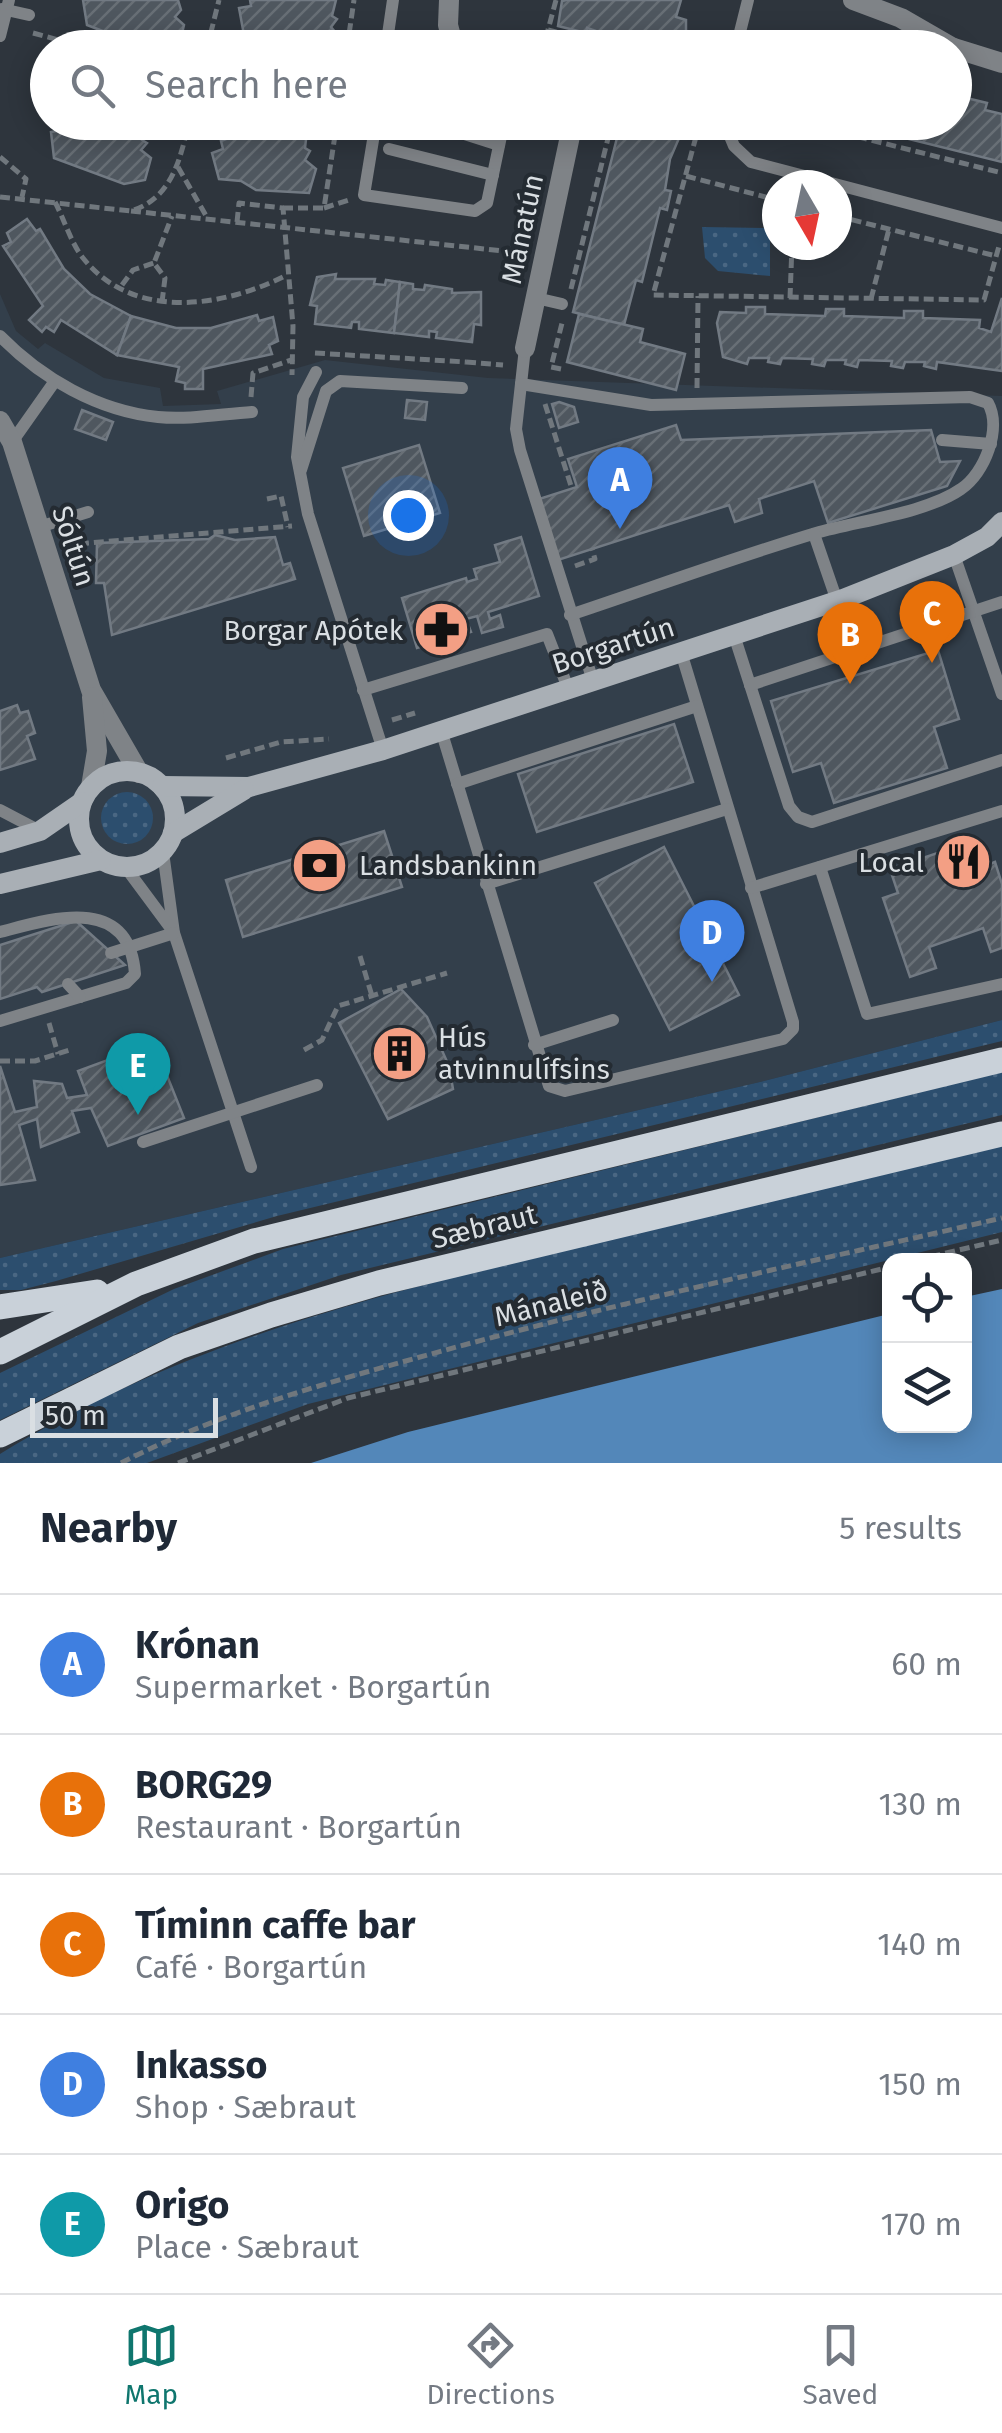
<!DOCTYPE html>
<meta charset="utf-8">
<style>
:root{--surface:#fff;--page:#f6f6f7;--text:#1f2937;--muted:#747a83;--line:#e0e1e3;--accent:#0f766e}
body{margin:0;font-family:"Fira Sans",sans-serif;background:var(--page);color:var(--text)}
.controls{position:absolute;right:30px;bottom:30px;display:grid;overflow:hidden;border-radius:20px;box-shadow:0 5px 25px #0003}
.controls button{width:90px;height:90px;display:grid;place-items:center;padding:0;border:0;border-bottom:2px solid var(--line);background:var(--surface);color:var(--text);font:50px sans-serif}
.compass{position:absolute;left:762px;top:170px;width:90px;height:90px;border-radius:50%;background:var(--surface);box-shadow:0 5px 25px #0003;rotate:171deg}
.scale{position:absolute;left:30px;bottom:25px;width:188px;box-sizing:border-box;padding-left:10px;border:5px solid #dadfe3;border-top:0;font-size:28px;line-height:35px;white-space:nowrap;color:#dadfe3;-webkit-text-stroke:8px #242b32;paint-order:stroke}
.you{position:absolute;left:408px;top:515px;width:35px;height:35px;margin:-25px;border:8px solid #fff;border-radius:50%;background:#1a73e8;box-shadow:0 0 0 15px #1a73e833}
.badge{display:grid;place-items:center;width:65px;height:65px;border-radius:50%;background:var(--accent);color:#fff;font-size:32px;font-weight:700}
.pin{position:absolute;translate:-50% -82px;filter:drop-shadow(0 2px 5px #0008)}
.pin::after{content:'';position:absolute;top:52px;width:35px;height:30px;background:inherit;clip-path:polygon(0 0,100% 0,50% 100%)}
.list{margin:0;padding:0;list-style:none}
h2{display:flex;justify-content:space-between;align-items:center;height:130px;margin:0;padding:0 40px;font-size:42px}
h2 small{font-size:32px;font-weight:400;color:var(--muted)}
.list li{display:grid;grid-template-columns:65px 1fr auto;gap:30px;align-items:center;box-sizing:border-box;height:140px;padding:0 40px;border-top:2px solid var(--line)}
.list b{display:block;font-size:38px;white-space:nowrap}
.list p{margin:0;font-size:32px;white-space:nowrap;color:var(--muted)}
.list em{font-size:32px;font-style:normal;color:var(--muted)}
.icon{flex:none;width:55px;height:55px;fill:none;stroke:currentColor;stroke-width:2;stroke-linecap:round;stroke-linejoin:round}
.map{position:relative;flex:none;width:1002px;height:1463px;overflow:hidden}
.search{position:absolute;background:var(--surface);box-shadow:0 5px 25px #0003;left:30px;right:30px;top:30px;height:110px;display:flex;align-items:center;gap:25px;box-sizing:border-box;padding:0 35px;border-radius:55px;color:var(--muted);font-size:38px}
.sheet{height:830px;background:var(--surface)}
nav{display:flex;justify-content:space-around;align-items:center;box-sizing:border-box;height:140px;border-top:2px solid var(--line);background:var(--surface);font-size:28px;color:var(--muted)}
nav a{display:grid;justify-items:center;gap:5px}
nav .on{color:var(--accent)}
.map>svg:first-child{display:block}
.built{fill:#333f4b}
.grass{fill:url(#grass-dots)}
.water{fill:#5387b9}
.building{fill:url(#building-hatch);stroke:#727a83;stroke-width:2.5}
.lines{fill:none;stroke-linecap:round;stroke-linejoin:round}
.path{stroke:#70777d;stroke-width:5;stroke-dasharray:10 5;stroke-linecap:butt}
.lane{stroke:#7f8387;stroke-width:12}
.street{stroke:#7f8387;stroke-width:20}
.secondary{stroke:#a9afb5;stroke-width:20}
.primary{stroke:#c9d1d9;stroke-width:25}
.labels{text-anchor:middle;stroke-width:8;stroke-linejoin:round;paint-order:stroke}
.street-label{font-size:28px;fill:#dadfe3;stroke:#242b32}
.poi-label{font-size:28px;fill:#dadfe3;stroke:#242b32;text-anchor:end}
</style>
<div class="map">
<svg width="1002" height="1463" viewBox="0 0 1002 1463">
<defs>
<pattern id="grass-dots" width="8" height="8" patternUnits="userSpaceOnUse" patternTransform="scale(2.5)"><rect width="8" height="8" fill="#2c4e6e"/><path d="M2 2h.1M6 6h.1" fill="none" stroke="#4a6783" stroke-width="1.8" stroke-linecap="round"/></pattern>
<pattern id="building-hatch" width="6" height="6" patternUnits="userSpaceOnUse" patternTransform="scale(2.5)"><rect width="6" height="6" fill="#4f575f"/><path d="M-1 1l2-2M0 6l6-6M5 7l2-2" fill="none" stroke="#686f76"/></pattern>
</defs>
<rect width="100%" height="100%" fill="#2e353d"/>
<path class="built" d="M0,294L16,331L38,349L45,343L104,378L160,388L163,406L221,404L217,391L325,360L488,378L1002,396V1020L760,1082L0,1258Z"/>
<g class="grass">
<path d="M702,227L770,228V276L718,271L705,258Z"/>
<circle cx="127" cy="818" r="26"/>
<path d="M1002,1020V1041L277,1216L56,1281L21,1290H0V1258L760,1082Z"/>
<path d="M1002,1072V1115L341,1275L198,1323L0,1420V1373L174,1289L283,1249Z"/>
<path d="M1002,1146V1232L308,1404L147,1463H0V1454C185,1341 380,1294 589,1244C727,1211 864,1178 1002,1146Z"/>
</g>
<path class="water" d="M1002,1289V1463H311L408,1432L889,1314L890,1426H964L965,1297Z"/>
<g class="building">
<path d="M83,0H178L181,10L175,17L184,25L179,46L147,48L87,25Z"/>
<path d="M250,0H336L332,16L337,19L331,27L340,38L336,48H279L244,35L239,8L251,6Z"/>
<path d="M566,0H681L676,17L686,20V48H637L636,43L629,44L628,35L620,33L619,39L587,28L586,33L558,26L562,1Z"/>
<path d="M763,32L791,39L788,48H759Z"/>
<path d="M954,95L987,103L985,110L1002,114V162L840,122H954Z"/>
<path d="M60,122H146L142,140L147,143L141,150L151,158L145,180L124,184L54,158L51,132L62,130Z"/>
<path d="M228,122H285L307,131L305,148L310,151L305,160L316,169L309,193L256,190L241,181L219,179L212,153L223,149L221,141L226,139Z"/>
<path d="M621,122H686L670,159L665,190L671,191L667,210L660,208L642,282L636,280L624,325L573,312Z"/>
<path d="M27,219L36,231L40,229L64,269L90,294L131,316L117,355L61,320L54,332L46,327L42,332L29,320L43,306L3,246L11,242L7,233Z"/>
<path d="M336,274L335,279H375L374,284L385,285L386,280L400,282L394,333L359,329V322H352L351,328L315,324L317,306L310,305L317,277Z"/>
<path d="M400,282L413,284V289L424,290L425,285L452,289V293L481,292V325L474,324L472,342L436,338L437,332L429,331V337L394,333Z"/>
<path d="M1002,298V371L937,362L936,369L924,366L925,362H905L903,368L891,366L892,361L859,360L857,367L845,364L846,360H826L824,366L812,364L813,359L782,358L780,364L768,362L769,358H749L747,364L723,357L717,323L720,312L746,313V307H765V314L825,316L826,309H844V316L904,318V311H923V318L980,320L979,328L991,332Z"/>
<path d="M579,314L643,329L640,342L685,354L676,390L567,362Z"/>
<path d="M257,315L259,321L273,317L278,341L269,345L272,354L203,369V389H185V383L176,381L179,367L117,355L131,316L176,328H211Z"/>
<path d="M407,400L427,402L425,420L405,418Z"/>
<path d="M559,402L574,407L578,422L559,428L552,404Z"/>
<path d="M82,410L113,422L106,440L75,429Z"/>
<path d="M676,425L681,440L931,430L940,462L960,461L947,486L828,523L814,481L759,499L762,513L735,522L729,505L558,560L539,499L577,487L568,459Z"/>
<path d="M419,445L440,513L364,536L343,468Z"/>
<path d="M215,535L235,540L275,537L283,565L290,563L295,579L112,635L104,583H96L97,543L209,539Z"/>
<path d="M521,537L539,596L488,612L490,619L500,615L503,627L482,633L477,616L466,619L471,632L417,648L402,598L466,578L467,582L477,579L474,569L500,562L495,545Z"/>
<path d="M938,650L959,719L934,727L947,768L834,803L821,763L793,772L771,701Z"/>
<path d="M17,705L20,713L28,711L35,733L27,736L35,759L0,770V711Z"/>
<path d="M674,724L693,782L537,832L518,774Z"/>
<path d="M384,831L402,887L243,937L226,880Z"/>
<path d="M970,842L979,868L995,862L1002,884V948L991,952L983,928L929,947L936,968L910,977L883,898L898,893L890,869Z"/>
<path d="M664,847L739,995L670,1030L595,883Z"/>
<path d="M76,921L125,965L42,992L37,987L0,999V945Z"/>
<path d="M401,989L427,1017L449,1066L453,1089L388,1119L339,1023Z"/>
<path d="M154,1043L184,1118L108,1146L91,1108L72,1111L79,1132L41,1147L37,1119L19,1125L35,1180L0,1185V1066L15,1112L37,1107L34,1081L62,1084L67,1098L87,1095L78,1071Z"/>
</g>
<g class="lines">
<g class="path">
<path d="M556,0L548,30L616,48"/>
<path d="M33,33L88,48"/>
<path d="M207,48L219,0"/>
<path d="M347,48L354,0"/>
<path d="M700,122L653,295L984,300L999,246"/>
<path d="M799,122L1002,173"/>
<path d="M0,157L26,179L22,197"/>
<path d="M178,167L208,219"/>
<path d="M686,176L777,200"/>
<path d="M0,197L131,211C172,198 180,160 189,122"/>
<path d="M55,202C64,219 71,243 83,258C134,322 224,307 287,275"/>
<path d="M283,208H324L337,122"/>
<path d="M324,208L349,200"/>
<path d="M131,211L522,253"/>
<path d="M837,216L996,256"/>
<path d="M237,222L239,203L283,208L293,326L292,375"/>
<path d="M122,285L133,270L154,263"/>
<path d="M571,289L612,122"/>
<path d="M790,298L792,245"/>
<path d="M871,299L889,229"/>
<path d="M162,302L165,278L154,263L172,216"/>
<path d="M315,353L466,362"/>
<path d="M466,362L503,365"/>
<path d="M561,369L551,367L563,319"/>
<path d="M697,388L698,296"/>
<path d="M251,397L253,373L294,359"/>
<path d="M545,404L572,489"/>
<path d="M267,499L281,496L288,527"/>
<path d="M64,545L292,526"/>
<path d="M575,566L595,559L592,549"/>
<path d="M392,720L415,713"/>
<path d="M226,758L281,742L329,739"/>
<path d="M360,956L372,996"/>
<path d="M49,1023L58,1054"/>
<path d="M304,1050L322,1040L338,1006L447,973"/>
<path d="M0,1061H35L73,1049"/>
<path d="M916,1260L1002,1240"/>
<path d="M121,1463C222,1411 333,1381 442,1351C627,1300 815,1261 1002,1218"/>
<path d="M178,1463L348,1398L890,1267"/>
</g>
<g class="lane">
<path d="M2,9L29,15"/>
<path d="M0,36L9,0"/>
<path d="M386,48L393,0"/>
<path d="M736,48L748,0"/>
<path d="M376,122L364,195L475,211L487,203L504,122"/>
<path d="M427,122L499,145"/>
<path d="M724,122L734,146L751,162L1002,228"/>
<path d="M389,149L493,175"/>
<path d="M536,298L562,304"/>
<path d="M0,336C41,378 98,411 158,417C189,420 221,414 252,412"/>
<path d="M525,348L516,429L520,450L593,681"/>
<path d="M316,372L303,397L297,457L308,514L383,750"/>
<path d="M521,384L651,405L970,397L988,403C1002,428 985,473 961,489C927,513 857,521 816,533C733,558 651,588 570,615"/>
<path d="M942,440L991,444"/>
<path d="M12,442L55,381"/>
<path d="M301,470L326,391L340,381L462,388"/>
<path d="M39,527L88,512"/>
<path d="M814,534L837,601"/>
<path d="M954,555L1002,694"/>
<path d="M734,635L789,806L798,817L812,822L1002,760"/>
<path d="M750,685L1002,602"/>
<path d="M363,690L547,634L568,688"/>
<path d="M441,730L549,1086L565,1091L783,1039L793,1029V1022L681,652"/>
<path d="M457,784L697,706"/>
<path d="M0,810L40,831"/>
<path d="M163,852L174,933L251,1167"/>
<path d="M820,867L867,1014L1002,984"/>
<path d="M126,868L172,930"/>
<path d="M486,884L727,809"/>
<path d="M751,888L1002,811"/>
<path d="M0,932C50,919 129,893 135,974L126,983L0,1021"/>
<path d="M111,953L174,933"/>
<path d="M68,984L80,997"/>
<path d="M534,1045L613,1020"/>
<path d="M143,1142L317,1085"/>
</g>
<g class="street">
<path d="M449,0L448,25L454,48"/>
<path d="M853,0L901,18L953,48"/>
<path d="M954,48L1002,63"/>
<path d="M525,348L573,122"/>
<path d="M0,421L12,442L91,690L139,773"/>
<path d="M91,787L97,751L92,697"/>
</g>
<g class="secondary">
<circle cx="127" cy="819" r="48"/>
<path d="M162,786L249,787L383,750L843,599L954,555L987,537L1002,522"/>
<path d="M173,833L244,790"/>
<path d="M0,843L40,831L82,802"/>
<path d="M0,884L101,860"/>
</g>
<g class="primary">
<path d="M0,1307L97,1292"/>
<path d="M0,1352L136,1284L254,1241L1002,1060"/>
<path d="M0,1435L179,1347L271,1315L379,1283L1002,1134"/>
</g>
</g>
<defs>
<symbol id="pharmacy-disc" viewBox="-11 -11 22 22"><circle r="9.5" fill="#f39f84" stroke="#242b32"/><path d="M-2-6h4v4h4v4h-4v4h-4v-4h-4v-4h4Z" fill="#111"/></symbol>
<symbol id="restaurant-disc" viewBox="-11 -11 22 22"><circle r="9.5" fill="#f39f84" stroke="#242b32"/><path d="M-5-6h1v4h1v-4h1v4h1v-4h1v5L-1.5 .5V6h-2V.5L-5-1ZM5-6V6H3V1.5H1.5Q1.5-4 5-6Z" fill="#111"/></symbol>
<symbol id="bank-disc" viewBox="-11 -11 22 22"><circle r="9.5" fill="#f39f84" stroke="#242b32"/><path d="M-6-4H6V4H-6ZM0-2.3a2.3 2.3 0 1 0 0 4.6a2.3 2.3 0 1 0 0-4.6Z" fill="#111"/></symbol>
<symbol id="building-disc" viewBox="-11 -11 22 22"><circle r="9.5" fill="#f39f84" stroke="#242b32"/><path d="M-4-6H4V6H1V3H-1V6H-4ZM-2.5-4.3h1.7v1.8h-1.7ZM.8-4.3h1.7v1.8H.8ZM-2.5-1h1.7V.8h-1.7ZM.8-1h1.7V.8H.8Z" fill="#111"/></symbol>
</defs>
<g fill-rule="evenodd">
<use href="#pharmacy-disc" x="410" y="598" width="63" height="63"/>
<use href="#restaurant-disc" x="932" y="830" width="63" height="63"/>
<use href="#bank-disc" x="288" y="834" width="63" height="63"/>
<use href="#building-disc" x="368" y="1022" width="63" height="63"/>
</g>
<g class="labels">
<g class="street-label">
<text transform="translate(522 229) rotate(-78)" y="10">Mánatún</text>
<text transform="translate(74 546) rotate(72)" y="10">Sóltún</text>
<text transform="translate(613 645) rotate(-18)" y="10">Borgartún</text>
<text transform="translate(484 1226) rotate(-14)" y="10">Sæbraut</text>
<text transform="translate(551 1303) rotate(-14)" y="10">Mánaleið</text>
</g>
<g class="poi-label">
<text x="403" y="640">Borgar Apótek</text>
<text x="924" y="872">Local</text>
<text x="359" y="875" text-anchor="start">Landsbankinn</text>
<text x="438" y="1047" text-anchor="start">Hús<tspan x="438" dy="32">atvinnulífsins</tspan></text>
</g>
</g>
</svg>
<div class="controls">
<button><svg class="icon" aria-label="locate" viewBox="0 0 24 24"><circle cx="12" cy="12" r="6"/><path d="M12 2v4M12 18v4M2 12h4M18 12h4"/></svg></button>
<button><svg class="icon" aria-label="layers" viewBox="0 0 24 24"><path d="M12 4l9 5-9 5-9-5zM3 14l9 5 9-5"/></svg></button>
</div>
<svg class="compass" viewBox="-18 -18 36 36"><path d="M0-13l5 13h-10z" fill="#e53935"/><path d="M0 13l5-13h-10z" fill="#747a83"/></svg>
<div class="scale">50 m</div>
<div class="you"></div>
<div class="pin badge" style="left:620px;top:529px;background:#3f7fe0">A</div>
<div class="pin badge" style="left:850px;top:684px;background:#e8710a">B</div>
<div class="pin badge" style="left:932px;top:663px;background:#e8710a">C</div>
<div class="pin badge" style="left:712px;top:982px;background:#3f7fe0">D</div>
<div class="pin badge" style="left:138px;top:1115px;background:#0f9aa8">E</div>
<div class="search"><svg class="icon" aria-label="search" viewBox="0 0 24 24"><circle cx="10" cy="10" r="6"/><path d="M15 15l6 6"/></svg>Search here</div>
</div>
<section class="sheet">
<h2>Nearby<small>5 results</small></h2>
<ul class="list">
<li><span class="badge" style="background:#3f7fe0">A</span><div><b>Krónan</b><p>Supermarket · Borgartún</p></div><em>60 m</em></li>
<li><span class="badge" style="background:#e8710a">B</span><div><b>BORG29</b><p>Restaurant · Borgartún</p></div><em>130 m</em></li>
<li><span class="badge" style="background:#e8710a">C</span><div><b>Tíminn caffe bar</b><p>Café · Borgartún</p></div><em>140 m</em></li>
<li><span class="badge" style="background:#3f7fe0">D</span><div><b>Inkasso</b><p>Shop · Sæbraut</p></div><em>150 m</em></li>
<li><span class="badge" style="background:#0f9aa8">E</span><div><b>Origo</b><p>Place · Sæbraut</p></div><em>170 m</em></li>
</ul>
</section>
<nav>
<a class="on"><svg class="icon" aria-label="map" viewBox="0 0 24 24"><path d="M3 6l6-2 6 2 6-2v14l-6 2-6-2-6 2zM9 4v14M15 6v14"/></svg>Map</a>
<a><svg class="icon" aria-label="directions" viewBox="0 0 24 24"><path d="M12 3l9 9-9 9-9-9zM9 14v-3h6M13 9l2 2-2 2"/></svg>Directions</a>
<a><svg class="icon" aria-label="saved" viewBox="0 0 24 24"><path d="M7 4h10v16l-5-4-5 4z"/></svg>Saved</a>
</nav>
